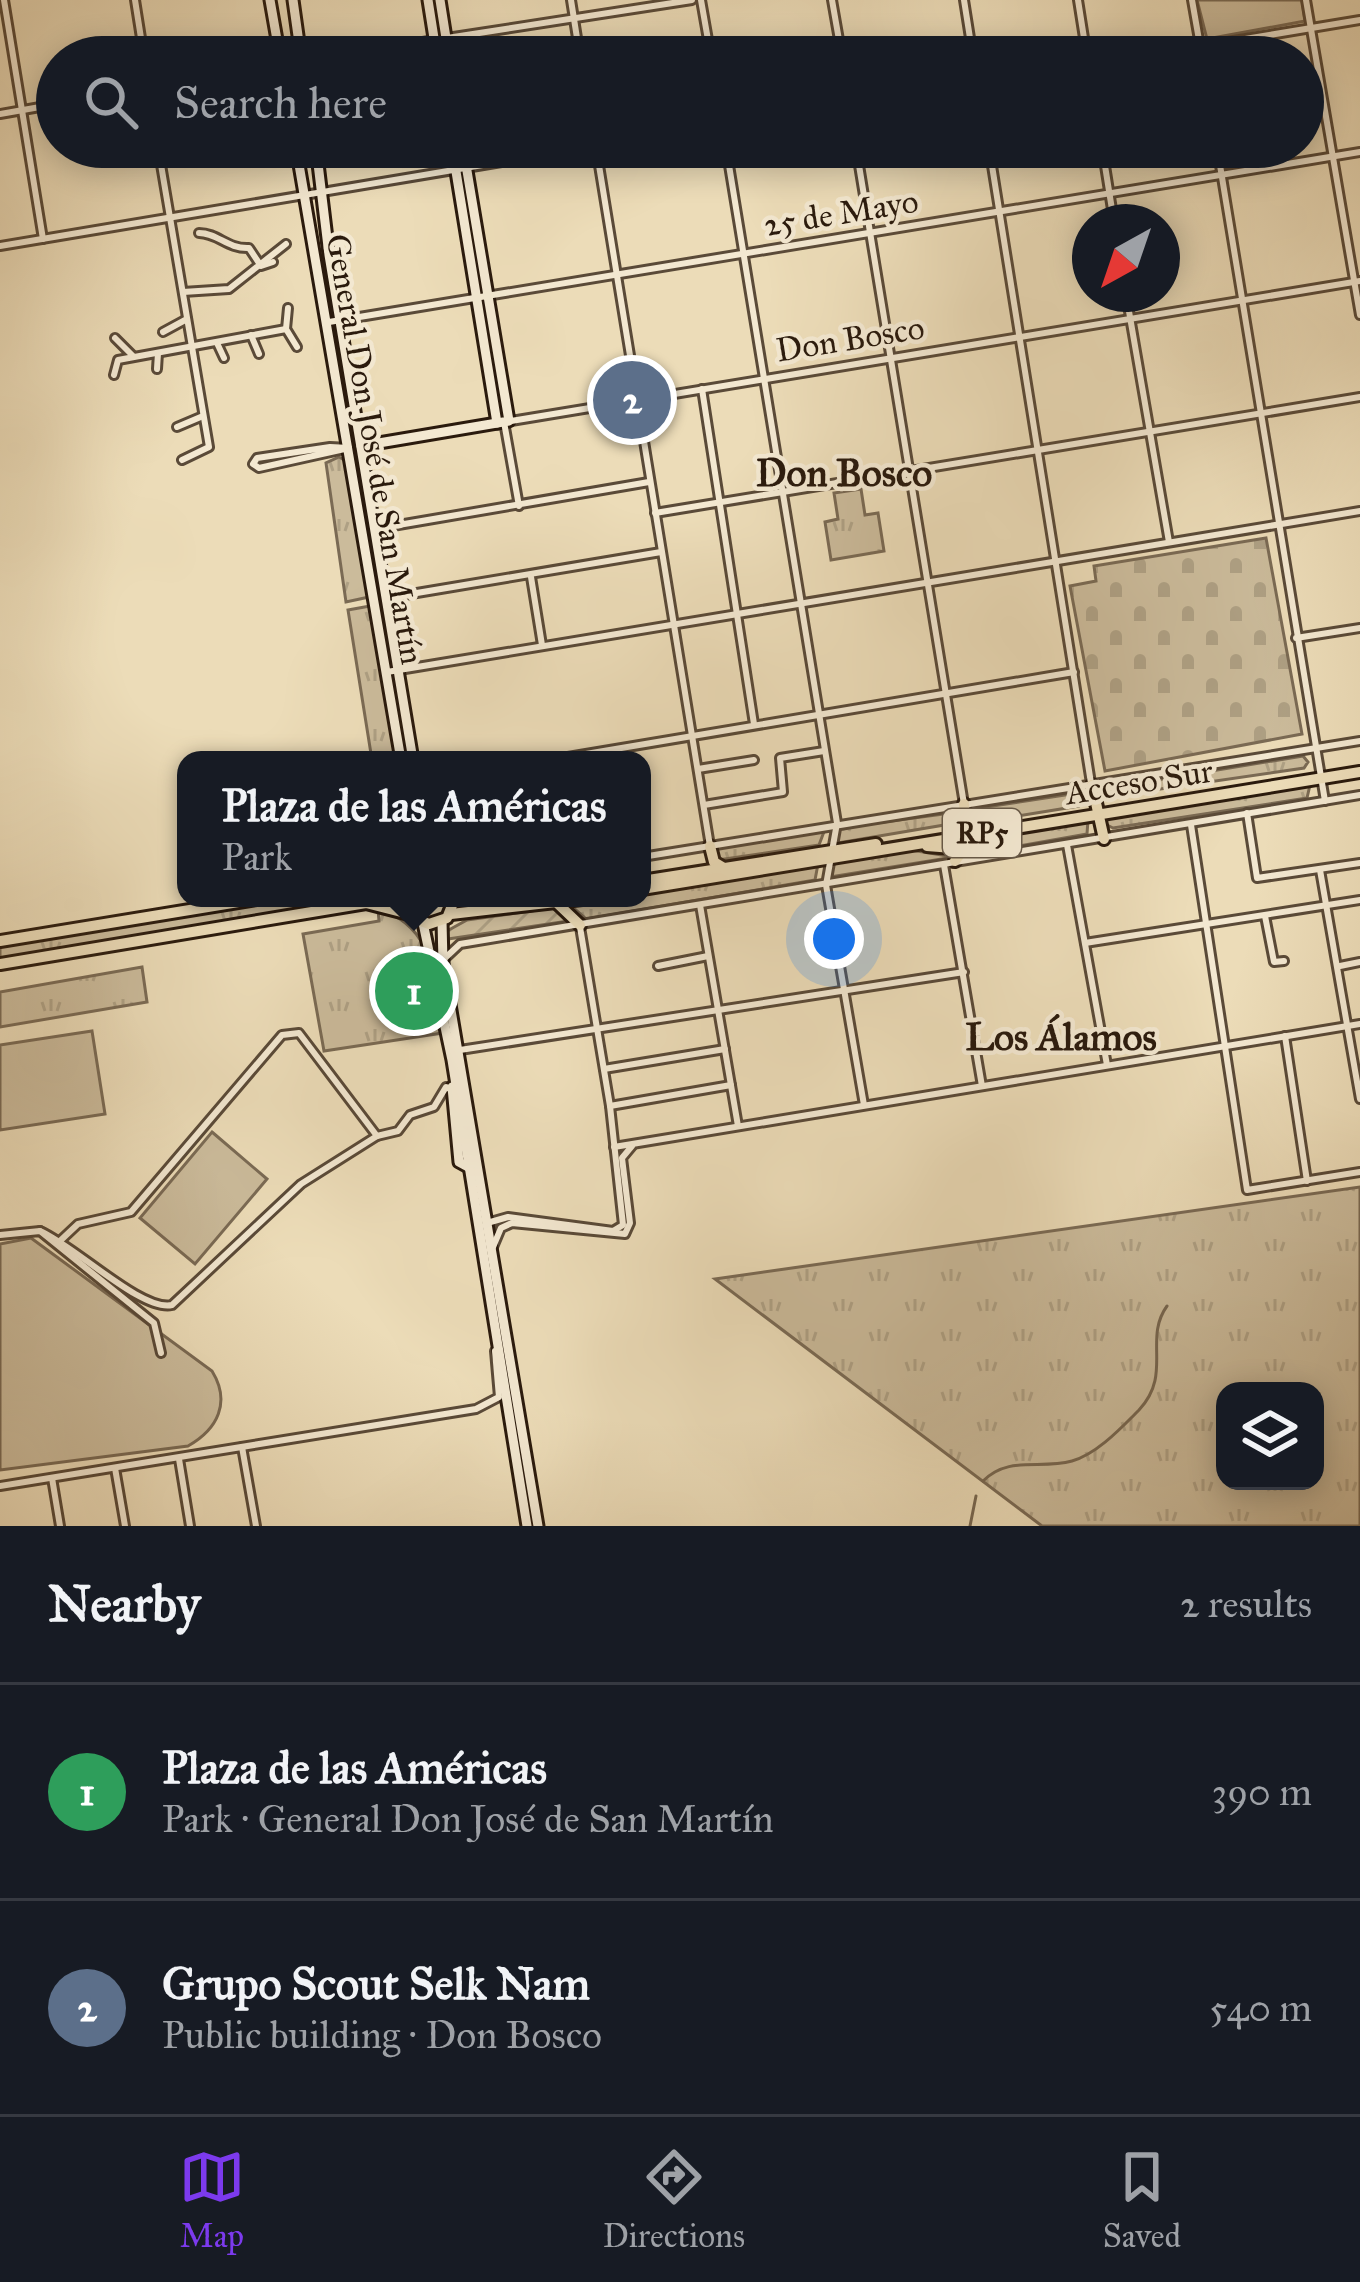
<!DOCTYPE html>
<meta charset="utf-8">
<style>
:root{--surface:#171b24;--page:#20242c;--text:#f1f3f6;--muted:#9ea1a6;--line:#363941;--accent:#7c3aed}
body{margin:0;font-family:"IM FELL Great Primer",serif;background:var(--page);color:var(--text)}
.controls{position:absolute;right:36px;bottom:36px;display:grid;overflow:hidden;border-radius:24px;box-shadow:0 6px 30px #0003}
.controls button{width:108px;height:108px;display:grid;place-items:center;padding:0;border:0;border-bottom:3px solid var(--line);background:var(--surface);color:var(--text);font:60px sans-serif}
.compass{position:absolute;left:1072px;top:204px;width:108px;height:108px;border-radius:50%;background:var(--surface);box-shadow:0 6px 30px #0003;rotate:220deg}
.you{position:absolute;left:834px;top:939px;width:42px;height:42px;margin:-30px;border:9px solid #fff;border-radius:50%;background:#1a73e8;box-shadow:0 0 0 18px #1a73e833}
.badge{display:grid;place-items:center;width:78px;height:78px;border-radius:50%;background:var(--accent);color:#fff;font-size:39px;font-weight:700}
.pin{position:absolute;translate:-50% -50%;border:6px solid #fff;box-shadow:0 3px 12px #0006}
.popup{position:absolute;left:177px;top:751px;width:474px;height:156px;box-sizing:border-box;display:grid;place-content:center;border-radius:24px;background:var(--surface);filter:drop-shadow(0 3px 9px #0005);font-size:39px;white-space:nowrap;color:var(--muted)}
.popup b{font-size:45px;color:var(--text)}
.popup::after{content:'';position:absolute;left:50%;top:100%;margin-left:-24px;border:24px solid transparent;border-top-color:var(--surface)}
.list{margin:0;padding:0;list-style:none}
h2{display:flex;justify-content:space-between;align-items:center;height:156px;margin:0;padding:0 48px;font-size:51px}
h2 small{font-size:39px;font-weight:400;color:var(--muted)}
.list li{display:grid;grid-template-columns:78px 1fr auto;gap:36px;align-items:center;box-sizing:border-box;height:216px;padding:0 48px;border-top:3px solid var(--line)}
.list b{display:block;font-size:45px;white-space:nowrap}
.list p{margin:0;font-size:39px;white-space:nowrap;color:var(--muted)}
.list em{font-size:39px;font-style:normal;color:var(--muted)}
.icon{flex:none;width:66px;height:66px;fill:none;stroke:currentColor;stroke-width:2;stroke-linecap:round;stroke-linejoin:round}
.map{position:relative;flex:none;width:1360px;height:1526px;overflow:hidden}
.search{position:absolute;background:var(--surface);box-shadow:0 6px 30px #0003;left:36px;right:36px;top:36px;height:132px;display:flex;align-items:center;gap:30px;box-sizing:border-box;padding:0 42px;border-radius:66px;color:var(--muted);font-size:45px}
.sheet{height:588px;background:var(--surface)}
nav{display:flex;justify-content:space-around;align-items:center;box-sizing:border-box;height:168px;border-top:3px solid var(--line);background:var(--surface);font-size:33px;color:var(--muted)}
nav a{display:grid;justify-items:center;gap:6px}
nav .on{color:var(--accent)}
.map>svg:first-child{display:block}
.grass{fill:#cbbb9b;stroke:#7a6a54;stroke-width:3}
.cemetery{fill:url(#cemetery-stones);stroke:#7a6a54;stroke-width:3}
.park{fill:url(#park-tufts);stroke:#7a6a54;stroke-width:3;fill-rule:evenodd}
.garden{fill:url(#garden-furrows);stroke:#7a6a54;stroke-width:3}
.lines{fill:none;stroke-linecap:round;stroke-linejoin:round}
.stream{stroke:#776751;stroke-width:3}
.street-casing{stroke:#5a4a38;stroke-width:12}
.secondary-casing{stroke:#2a1a0d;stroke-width:15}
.primary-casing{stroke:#2a1a0d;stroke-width:16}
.street{stroke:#f3e8d1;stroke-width:6}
.secondary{stroke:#f3e8d1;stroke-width:9}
.primary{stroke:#ecdcb8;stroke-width:10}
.labels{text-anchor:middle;stroke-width:9;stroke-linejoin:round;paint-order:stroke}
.shield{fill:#f3e8d1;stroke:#665848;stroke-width:3}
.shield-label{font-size:30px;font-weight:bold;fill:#2a1a0d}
.street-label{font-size:33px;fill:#2a1a0d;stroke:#f3e8d1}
.quarter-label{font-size:39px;font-weight:bold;fill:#2a1a0d;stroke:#f3e8d1}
</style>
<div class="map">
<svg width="1360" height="1526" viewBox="0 0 1360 1526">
<defs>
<pattern id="cemetery-stones" width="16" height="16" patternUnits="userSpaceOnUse" patternTransform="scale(3)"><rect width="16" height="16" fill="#cbbb9b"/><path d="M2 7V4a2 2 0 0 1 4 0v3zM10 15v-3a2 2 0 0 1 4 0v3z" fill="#aea084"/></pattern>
<pattern id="park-tufts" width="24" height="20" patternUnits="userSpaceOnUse" patternTransform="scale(3)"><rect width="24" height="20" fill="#cbbb9b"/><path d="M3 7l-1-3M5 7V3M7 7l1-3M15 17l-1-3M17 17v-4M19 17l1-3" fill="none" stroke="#aea084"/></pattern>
<pattern id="garden-furrows" width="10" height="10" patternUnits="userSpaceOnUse" patternTransform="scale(3)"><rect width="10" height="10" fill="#cbbb9b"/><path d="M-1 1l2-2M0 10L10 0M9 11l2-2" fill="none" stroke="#aea084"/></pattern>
</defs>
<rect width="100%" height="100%" fill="#ecdcb8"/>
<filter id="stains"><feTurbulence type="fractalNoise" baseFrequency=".00167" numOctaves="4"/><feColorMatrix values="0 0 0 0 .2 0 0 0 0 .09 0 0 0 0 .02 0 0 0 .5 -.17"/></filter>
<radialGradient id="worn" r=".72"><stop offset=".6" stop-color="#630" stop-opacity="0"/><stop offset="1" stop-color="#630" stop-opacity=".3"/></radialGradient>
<g class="grass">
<path d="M1197,0H1302L1305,21L1207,39Z"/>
<path d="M92,1031L105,1114L0,1130V1045Z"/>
<path d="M212,1132L267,1179L195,1264L140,1218Z"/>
<path d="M31,1238L212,1371C231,1402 218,1429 188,1446L0,1470V1244Z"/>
</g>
<path class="cemetery" d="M1266,538L1302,734L1105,771L1070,586L1096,581L1094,566Z"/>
<g class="park">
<path d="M339,457L346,461L369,597L346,602L326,463Z"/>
<path d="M861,489L865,515L878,513L884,551L831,560L825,522L838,519L834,493Z"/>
<path d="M370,606L397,760H372L348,610Z"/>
<path d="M1303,756L1308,762L1304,768L1099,798L1102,789Z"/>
<path d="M1310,785L1307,798L1113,828L1103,823L1109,816Z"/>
<path d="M1078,793L1085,798L1079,806L975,823L970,816L973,809Z"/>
<path d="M951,813L957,818L950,824L838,843L839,828Z"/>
<path d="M1088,820L1087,834L967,855L974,838Z"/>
<path d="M825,829L819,845L718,860L716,848Z"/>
<path d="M911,850L954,857L830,877L831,862Z"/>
<path d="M818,864L815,880L586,919L570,905L642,898V893Z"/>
<path d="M293,898H397L398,906L368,899L0,959V946Z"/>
<path d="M378,909C436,926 433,980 443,1033L324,1051L303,934L379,921Z"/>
<path d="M142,967L147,1002L0,1027V992Z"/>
<path d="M1360,1187V1526H1042L715,1279ZM1225,1391H1315V1481H1225Z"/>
</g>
<path class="garden" d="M559,907L575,920L448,939L447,931L467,920Z"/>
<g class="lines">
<g class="stream">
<path d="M983,1481C1009,1455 1040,1470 1072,1461C1097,1454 1121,1428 1139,1410C1173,1374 1143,1339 1167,1306"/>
<path d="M970,1526L976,1496"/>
</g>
<defs>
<g id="street">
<path d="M4,0L43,239"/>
<path d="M135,0L144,57"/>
<path d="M571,0L580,57"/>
<path d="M701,0L711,57"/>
<path d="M832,0L842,57"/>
<path d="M964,0L973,57"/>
<path d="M1078,0L1087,57"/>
<path d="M1192,0L1202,57"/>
<path d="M1306,0L1360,315"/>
<path d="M447,38L692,0"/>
<path d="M340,57L434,40"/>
<path d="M1136,57L1360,20"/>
<path d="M0,114L57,104"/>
<path d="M158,147L209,447L182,460"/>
<path d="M596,147L710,846"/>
<path d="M726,147L837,823L826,885L864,1105"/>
<path d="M856,147L964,804"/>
<path d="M989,147L1091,783"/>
<path d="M1102,147L1114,222"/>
<path d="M1217,147L1325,801"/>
<path d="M199,233C218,233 227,249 249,248L261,266L273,262"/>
<path d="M0,246L591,147"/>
<path d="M183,292L229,289L286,244"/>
<path d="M1126,294L1169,542"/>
<path d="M288,308L286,329L297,347"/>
<path d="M329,322L1360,152"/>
<path d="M163,332L187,319"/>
<path d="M251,335L259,354"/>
<path d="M115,338L133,356"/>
<path d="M217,343L224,358"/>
<path d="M157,369L158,353"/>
<path d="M114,375L118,360L286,329"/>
<path d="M702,389L754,724"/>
<path d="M511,421L1360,281"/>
<path d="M504,422L519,506"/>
<path d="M177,427L203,416"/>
<path d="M330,447L349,448L259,468L253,464L257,458Z"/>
<path d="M655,513L1360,397"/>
<path d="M375,529L649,482"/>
<path d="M531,577L542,645"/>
<path d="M387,598L661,552"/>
<path d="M1296,638L1360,628"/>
<path d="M387,672L1360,511"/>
<path d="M550,760L1074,672"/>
<path d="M698,769L754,760"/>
<path d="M704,805L783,792L780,758L824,751"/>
<path d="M1247,813L1257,878L1360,863"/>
<path d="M1191,825L1247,1190L1360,1172"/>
<path d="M1067,845L1107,1065"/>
<path d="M642,857L1360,741"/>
<path d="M944,865L982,1086"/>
<path d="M1320,870L1360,1099"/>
<path d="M700,905L738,1126"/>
<path d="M1265,916L1274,962L1284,961"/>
<path d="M1085,943L1360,900"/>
<path d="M444,959L460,944L1360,795"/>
<path d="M658,966L708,956"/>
<path d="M1340,966L1360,962"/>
<path d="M1285,1036L1307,1181"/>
<path d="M460,1050L964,972"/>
<path d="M604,1069L725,1049"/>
<path d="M610,1106L731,1085"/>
<path d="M614,1147L1360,1024"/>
<path d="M487,1223L508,1217L613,1231L623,1225L610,1106L580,927"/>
<path d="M40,1231C75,1246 142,1312 172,1305L301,1184L377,1136L398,1131L410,1115L434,1107L446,1087L452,1090"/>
<path d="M0,1235L40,1231L154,1323L161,1353"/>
<path d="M61,1240L78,1224L131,1212L282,1035L299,1033L377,1136"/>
<path d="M493,1247L501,1228L512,1223L625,1234L630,1223L622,1158L632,1146"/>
<path d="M242,1447L256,1526"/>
<path d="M179,1459L190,1526"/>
<path d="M115,1468L125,1526"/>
<path d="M52,1478L60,1526"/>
<path d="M0,1486L476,1409L499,1397L495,1351"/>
</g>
<g id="secondary">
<path d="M270,0L280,57"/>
<path d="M293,0L301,57"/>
<path d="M428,0L437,57"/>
<path d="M440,0L449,57"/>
<path d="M296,147L401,760"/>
<path d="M316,147L329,255L413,760"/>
<path d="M452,147L497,423"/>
<path d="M361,446L509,421L463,147"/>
<path d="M442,921L443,963L538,1526"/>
<path d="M423,923L452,1060L527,1526"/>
<path d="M452,1087L459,1162L470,1168"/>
</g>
<g id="primary">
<path d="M1092,785L1104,839"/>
<path d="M710,846L714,862L724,868"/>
<path d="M927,846L953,848L967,836"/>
<path d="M955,861L967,845L964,804"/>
<path d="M642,881L876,844"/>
<path d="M642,889L1360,772"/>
<path d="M404,898L413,918L429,924L447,918L455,898"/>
<path d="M472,898L492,904L533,898"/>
<path d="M558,904L580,925"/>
<path d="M451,914L591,898"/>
<path d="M0,941L263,898"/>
<path d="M0,964L366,903L409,914"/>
</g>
</defs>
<use href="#street" class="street-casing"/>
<use href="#secondary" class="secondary-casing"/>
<use href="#primary" class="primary-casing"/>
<use href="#street" class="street"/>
<use href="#secondary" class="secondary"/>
<use href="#primary" class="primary"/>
</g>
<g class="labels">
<rect class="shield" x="943" y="809" width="78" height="48" rx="9"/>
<g class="shield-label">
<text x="982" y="843">RP5</text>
</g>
<g class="street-label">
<text transform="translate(841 212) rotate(-9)" y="12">25 de Mayo</text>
<text transform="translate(850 338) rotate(-9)" y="12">Don Bosco</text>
<text transform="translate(376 449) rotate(80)" y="12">General Don José de San Martín</text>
<text transform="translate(1139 781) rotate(-9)" y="12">Acceso Sur</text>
</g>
<g class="quarter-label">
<text x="844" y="486">Don Bosco</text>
<text x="1061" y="1050">Los Álamos</text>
</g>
</g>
<rect width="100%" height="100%" filter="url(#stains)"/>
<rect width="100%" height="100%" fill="url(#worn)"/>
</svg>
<div class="controls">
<button><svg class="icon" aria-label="layers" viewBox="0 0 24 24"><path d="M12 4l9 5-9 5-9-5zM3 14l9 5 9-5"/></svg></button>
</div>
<svg class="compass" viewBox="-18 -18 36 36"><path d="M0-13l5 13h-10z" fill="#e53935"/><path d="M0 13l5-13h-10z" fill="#9ea1a6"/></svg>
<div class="you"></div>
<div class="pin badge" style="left:414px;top:991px;background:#2e9e5b">1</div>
<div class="popup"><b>Plaza de las Américas</b>Park</div>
<div class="pin badge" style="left:632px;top:400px;background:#5c6f8a">2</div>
<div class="search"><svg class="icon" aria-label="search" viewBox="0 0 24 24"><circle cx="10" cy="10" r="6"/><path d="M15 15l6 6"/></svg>Search here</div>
</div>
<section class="sheet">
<h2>Nearby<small>2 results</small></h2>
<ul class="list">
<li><span class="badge" style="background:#2e9e5b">1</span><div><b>Plaza de las Américas</b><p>Park · General Don José de San Martín</p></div><em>390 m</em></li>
<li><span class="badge" style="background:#5c6f8a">2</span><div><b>Grupo Scout Selk Nam</b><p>Public building · Don Bosco</p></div><em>540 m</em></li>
</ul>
</section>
<nav>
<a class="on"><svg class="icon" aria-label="map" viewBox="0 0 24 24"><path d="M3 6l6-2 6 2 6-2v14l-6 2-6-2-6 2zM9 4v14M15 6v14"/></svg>Map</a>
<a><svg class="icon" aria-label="directions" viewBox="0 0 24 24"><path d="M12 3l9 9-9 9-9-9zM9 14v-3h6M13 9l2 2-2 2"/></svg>Directions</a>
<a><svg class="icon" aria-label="saved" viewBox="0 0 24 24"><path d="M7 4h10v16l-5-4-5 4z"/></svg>Saved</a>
</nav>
